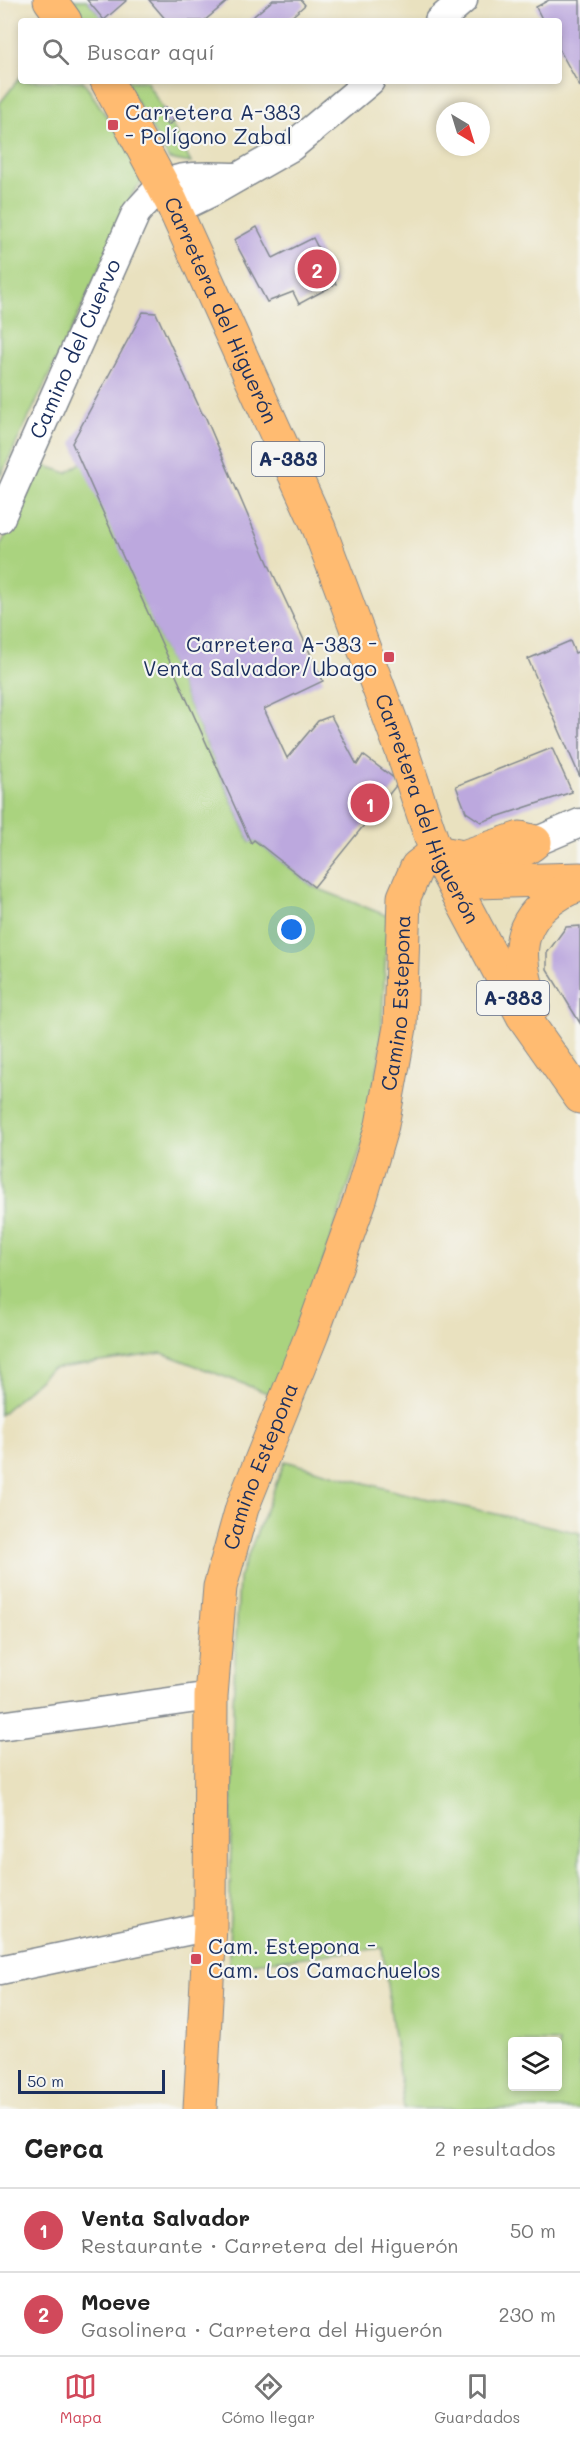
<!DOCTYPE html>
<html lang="es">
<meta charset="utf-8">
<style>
:root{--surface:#fff;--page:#f2f2f2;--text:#222;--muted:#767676;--line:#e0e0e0;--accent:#d1495b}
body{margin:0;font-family:Mali,sans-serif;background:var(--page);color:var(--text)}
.controls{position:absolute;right:18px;bottom:18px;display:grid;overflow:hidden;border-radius:6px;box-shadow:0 3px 9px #0003}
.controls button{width:54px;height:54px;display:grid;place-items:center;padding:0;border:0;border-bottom:2px solid var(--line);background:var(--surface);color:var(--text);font:30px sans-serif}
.compass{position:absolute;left:436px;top:102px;width:54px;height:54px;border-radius:50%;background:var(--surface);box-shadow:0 3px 9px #0003;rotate:142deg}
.scale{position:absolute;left:18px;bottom:15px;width:147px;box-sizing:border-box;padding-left:6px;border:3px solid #1b2f5e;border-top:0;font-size:16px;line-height:21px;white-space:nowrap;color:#1b2f5e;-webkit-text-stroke:4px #f6f6f2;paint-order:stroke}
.you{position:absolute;left:292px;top:930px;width:21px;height:21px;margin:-15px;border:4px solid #fff;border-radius:50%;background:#1a73e8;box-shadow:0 0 0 9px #1a73e833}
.badge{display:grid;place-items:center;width:39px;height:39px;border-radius:50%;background:var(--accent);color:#fff;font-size:20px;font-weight:700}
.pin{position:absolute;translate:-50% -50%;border:3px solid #fff;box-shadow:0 2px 6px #0006}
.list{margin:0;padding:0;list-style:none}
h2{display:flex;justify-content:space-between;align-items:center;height:78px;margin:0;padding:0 24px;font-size:26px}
h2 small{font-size:20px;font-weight:400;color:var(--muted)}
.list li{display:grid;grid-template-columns:39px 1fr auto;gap:18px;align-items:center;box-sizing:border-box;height:84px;padding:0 24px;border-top:2px solid var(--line)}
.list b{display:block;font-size:22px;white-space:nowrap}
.list p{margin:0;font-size:20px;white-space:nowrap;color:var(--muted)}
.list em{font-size:20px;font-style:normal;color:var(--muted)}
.icon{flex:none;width:33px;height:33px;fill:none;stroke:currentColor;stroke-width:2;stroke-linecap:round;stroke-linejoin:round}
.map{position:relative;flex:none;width:580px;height:2109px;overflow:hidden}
.search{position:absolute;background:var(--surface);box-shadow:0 3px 9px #0003;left:18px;right:18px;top:18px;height:66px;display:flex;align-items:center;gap:15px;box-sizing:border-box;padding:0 21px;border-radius:6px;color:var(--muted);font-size:22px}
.sheet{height:246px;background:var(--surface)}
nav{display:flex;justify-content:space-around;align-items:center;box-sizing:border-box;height:84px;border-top:2px solid var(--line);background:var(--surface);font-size:16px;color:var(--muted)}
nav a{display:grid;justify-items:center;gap:3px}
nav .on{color:var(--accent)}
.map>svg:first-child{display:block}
.green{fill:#aad37f;stroke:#62816e;stroke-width:1.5;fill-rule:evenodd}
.building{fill:#bca8de}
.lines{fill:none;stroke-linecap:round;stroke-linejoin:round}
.minor-casing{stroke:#82888e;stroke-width:31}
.major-casing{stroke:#82888e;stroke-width:35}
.minor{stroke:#fff;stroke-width:28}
.major{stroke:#ffbb71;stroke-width:33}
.poi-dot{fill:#d1495b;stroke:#f6f6f2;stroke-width:2}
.labels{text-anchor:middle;stroke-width:4.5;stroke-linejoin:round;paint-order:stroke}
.shield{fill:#f6f6f2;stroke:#5d6b8a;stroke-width:1.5}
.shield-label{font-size:20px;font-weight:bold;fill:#1b2f5e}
.poi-label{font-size:21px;fill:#1b2f5e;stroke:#f6f6f2;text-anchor:start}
.street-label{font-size:21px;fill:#1b2f5e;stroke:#f6f6f2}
</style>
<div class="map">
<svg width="580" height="2109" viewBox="0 0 580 2109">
<rect width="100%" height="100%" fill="#f6f6f2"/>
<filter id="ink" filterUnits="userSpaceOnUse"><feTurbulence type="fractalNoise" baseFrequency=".0167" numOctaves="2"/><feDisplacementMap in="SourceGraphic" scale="12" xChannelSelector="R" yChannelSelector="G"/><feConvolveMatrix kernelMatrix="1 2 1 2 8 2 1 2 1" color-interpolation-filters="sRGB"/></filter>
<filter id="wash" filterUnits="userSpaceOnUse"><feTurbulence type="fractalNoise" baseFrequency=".008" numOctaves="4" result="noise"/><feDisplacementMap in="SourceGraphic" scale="24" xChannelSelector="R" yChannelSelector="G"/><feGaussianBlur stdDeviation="1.35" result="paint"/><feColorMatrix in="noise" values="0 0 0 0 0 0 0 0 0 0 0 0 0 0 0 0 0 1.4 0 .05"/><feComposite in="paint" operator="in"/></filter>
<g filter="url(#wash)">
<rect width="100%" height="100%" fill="#e9e1bf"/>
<g class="green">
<path d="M72,0H87L105,21H85Z"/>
<path d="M21,76V81H83L147,177L134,191L86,299L0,477V103Z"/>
<path d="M125,81H146L163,109L160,112L168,125L171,123L191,163L169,159Z"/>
<path d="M82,462L250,842L254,840L314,887L388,916L380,1055L365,1136L278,1397L162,1353L51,1369L0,1415V546L43,465L67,473Z"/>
<path d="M285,1461L398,1492L580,1533V2109H404L382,1948L229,1966L233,1704L239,1578ZM512,2042H558V2086H512Z"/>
</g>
<g id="blocks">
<g class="building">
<path d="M87,0H127L104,20Z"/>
<path d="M149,0H229L204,21H167Z"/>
<path d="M273,0H301L305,5L287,21H248Z"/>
<path d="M549,0H580V87L559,49V21H543L536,7Z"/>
<path d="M165,108L174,121L168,125L159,112Z"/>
<path d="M257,227L273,258L313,238L336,284L299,304L293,292L267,302L234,240Z"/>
<path d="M143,312L156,313L202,413L205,416L269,565L323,681L264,709L287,758L318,721L331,716L357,765L363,755L399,782L314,887L254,840L251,843L72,443Z"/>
<path d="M570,641L575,653L580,651V777L528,659Z"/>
<path d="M552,748L572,792L481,822L466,812L456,786Z"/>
<path d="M580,926V1023L547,969V953L566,927Z"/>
</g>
</g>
</g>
<g filter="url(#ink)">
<use href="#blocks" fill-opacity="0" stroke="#82888e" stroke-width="1.5"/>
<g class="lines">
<defs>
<g id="minor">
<path d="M439,21L463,0"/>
<path d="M175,210L212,192L291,147L370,81"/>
<path id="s1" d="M0,519L136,213C144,204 153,193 162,186C179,173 216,177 236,177"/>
<path d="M535,842L580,823"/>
<path d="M0,1726L211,1696"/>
<path d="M0,1970L210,1926"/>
</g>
<g id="major">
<path d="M50,0L65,21"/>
<path id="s2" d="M107,81L171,201L319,528L402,751L436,852L523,1016L580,1097"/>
<path d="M436,852L463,857L520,838L535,842C512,863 457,856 458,893"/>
<path d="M463,880L478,882L580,879"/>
<path d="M533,1007C521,971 511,935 543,906C554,896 565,889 580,885"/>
<path id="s3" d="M200,2109L210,1926L211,1696L220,1587L242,1508L312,1334L360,1200L382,1125L400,1027L404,897L417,867L436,852"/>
</g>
</defs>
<use href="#minor" class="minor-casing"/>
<use href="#major" class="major-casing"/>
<use href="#minor" class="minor"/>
<use href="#major" class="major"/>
</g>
</g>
<g class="poi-dot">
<rect x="107" y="119" width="12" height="12" rx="3"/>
<rect x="383" y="651" width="12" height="12" rx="3"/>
<rect x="190" y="1953" width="12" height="12" rx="3"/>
</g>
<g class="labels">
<g class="shield">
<rect x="252" y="442" width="72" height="34" rx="4.5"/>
<rect x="477" y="981" width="72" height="34" rx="4.5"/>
</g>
<g class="shield-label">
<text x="288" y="466">A-383</text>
<text x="513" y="1005">A-383</text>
</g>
<g class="poi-label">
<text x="125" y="120">Carretera A-383<tspan x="125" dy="24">- Polígono Zabal</tspan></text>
<text x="377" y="652" text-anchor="end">Carretera A-383 -<tspan x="377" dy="24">Venta Salvador/Ubago</tspan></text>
<text x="208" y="1954">Cam. Estepona -<tspan x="208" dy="24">Cam. Los Camachuelos</tspan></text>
</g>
<g class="street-label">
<text dy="7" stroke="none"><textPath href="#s2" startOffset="256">Carretera del Higuerón</textPath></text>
<text dy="7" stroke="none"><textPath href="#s1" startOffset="186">Camino del Cuervo</textPath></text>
<text dy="7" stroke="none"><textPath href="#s2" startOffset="796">Carretera del Higuerón</textPath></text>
<text dy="7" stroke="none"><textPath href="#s3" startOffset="1136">Camino Estepona</textPath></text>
<text dy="7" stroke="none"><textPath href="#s3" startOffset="650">Camino Estepona</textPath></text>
</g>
</g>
</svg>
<div class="controls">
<button><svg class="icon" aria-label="layers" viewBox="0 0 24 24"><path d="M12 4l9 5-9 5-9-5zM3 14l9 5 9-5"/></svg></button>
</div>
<svg class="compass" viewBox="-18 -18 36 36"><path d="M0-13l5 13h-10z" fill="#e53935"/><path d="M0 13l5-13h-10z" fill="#767676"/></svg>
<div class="scale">50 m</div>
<div class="you"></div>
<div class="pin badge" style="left:370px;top:803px">1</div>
<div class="pin badge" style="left:317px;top:269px">2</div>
<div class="search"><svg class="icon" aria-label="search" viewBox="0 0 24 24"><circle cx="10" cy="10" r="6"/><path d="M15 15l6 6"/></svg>Buscar aquí</div>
</div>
<section class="sheet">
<h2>Cerca<small>2 resultados</small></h2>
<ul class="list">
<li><span class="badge">1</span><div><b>Venta Salvador</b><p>Restaurante · Carretera del Higuerón</p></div><em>50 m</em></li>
<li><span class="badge">2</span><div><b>Moeve</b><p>Gasolinera · Carretera del Higuerón</p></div><em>230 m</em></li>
</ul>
</section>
<nav>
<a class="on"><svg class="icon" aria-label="map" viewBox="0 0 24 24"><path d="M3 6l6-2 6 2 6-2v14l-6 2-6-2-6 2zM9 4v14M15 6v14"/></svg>Mapa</a>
<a><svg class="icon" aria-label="directions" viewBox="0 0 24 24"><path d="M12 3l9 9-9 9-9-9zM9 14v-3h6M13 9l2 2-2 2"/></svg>Cómo llegar</a>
<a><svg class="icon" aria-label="saved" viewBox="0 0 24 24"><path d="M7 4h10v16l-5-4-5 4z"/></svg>Guardados</a>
</nav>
